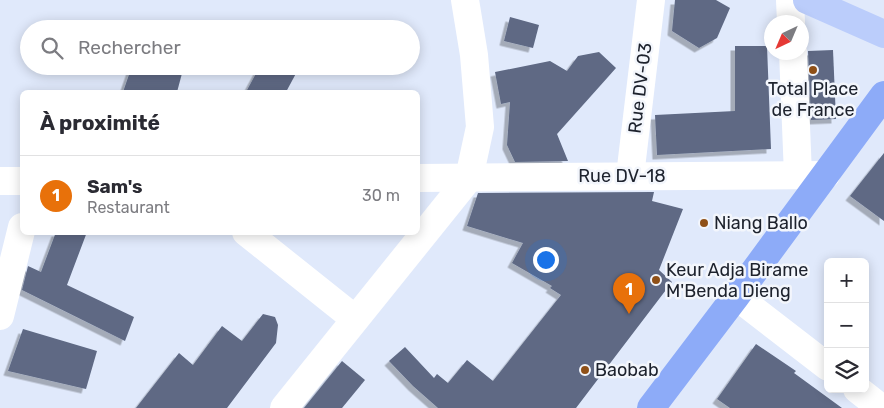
<!DOCTYPE html>
<html lang="fr">
<meta charset="utf-8">
<style>
:root{--surface:#fff;--page:#f2f2f3;--text:#2b2b33;--muted:#7c7c81;--line:#e1e1e2;--accent:#8f5017}
body{margin:0;font-family:Rubik,sans-serif;background:var(--page);color:var(--text)}
.controls{position:absolute;right:15px;bottom:15px;display:grid;overflow:hidden;border-radius:8px;box-shadow:0 2px 12px #0003}
.controls button{width:45px;height:45px;display:grid;place-items:center;padding:0;border:0;border-bottom:1px solid var(--line);background:var(--surface);color:var(--text);font:25px sans-serif}
.compass{position:absolute;left:764px;top:15px;width:45px;height:45px;border-radius:50%;background:var(--surface);box-shadow:0 2px 12px #0003;rotate:224deg}
.you{position:absolute;left:545px;top:259px;width:18px;height:18px;margin:-12px;border:4px solid #fff;border-radius:50%;background:#1a73e8;box-shadow:0 0 0 8px #1a73e833}
.badge{display:grid;place-items:center;width:32px;height:32px;border-radius:50%;background:var(--accent);color:#fff;font-size:16px;font-weight:700}
.pin{position:absolute;translate:-50% -41px;filter:drop-shadow(0 1px 2px #0008)}
.pin::after{content:'';position:absolute;top:26px;width:18px;height:15px;background:inherit;clip-path:polygon(0 0,100% 0,50% 100%)}
.list{margin:0;padding:0;list-style:none}
h2{display:flex;justify-content:space-between;align-items:center;height:65px;margin:0;padding:0 20px;font-size:21px}
h2 small{font-size:16px;font-weight:400;color:var(--muted)}
.list li{display:grid;grid-template-columns:32px 1fr auto;gap:15px;align-items:center;box-sizing:border-box;height:80px;padding:0 20px;border-top:1px solid var(--line)}
.list b{display:block;font-size:19px;white-space:nowrap}
.list p{margin:0;font-size:16px;white-space:nowrap;color:var(--muted)}
.list em{font-size:16px;font-style:normal;color:var(--muted)}
.icon{flex:none;width:28px;height:28px;fill:none;stroke:currentColor;stroke-width:2;stroke-linecap:round;stroke-linejoin:round}
.map{position:relative;flex:none;width:884px;height:408px;overflow:hidden}
.search{position:absolute;background:var(--surface);box-shadow:0 2px 12px #0003;left:20px;top:20px;width:400px;height:55px;display:flex;align-items:center;gap:12px;box-sizing:border-box;padding:0 18px;border-radius:28px;color:var(--muted);font-size:19px}
.panel{position:absolute;background:var(--surface);box-shadow:0 2px 12px #0003;left:20px;top:90px;width:400px;height:145px;border-radius:8px}
.map>svg:first-child{display:block}
.building{fill:#5e6984;filter:url(#shadow)}
.lines{fill:none;stroke-linecap:round;stroke-linejoin:round}
.minor{stroke:#fff;stroke-width:28}
.major{stroke:#bbcdfb;stroke-width:28}
.highway{stroke:#8dabf8;stroke-width:28}
.poi-dot{fill:#8f5017;stroke:#f3f6fc;stroke-width:2}
.labels{text-anchor:middle;stroke-width:5;stroke-linejoin:round;paint-order:stroke}
.street-label{font-size:18px;fill:#1d222d;stroke:#f3f6fc}
.poi-label{font-size:18px;fill:#1d222d;stroke:#f3f6fc;text-anchor:start}
</style>
<div class="map">
<svg width="884" height="408" viewBox="0 0 884 408">
<defs>
<filter id="shadow"><feDropShadow dx="-4.5" dy="4.5" stdDeviation="0" flood-color="#0004"/></filter>
</defs>
<rect width="100%" height="100%" fill="#e0e9fb"/>
<g class="building">
<path d="M675,0H716L730,8L717,38L699,48L672,31Z"/>
<path d="M510,17L539,25L533,48L504,41Z"/>
<path d="M735,46H767L771,149L657,155L655,115L735,111Z"/>
<path d="M833,50L836,119L811,120L808,51Z"/>
<path d="M599,52L616,68L557,134L568,161L515,162L507,145L510,102L501,104L495,72L550,61L567,71L578,56Z"/>
<path d="M132,66H184L177,92H123Z"/>
<path d="M260,66H300L286,92H246Z"/>
<path d="M884,153V221L850,196Z"/>
<path d="M654,192L652,201L683,209L659,270L672,282L576,408H438L413,386L389,361L405,347L434,378L437,374L448,383L467,360L493,381L561,295L550,288L552,286L512,263L523,243L467,226L478,193Z"/>
<path d="M56,232H87L67,285L134,317L125,341L22,290L28,266L41,272Z"/>
<path d="M263,314L275,317L278,325L276,343L227,408H136L179,353L193,365L222,326L242,341Z"/>
<path d="M23,329L97,351L86,389L8,371Z"/>
<path d="M756,344L796,371L794,373L842,408H730L717,399Z"/>
<path d="M342,361L365,380L342,408H304Z"/>
</g>
<g class="lines">
<g class="minor">
<path d="M790,0L791,22"/>
<path d="M793,52L798,175"/>
<path d="M630,176L651,0"/>
<path d="M418,178L826,175"/>
<path d="M0,181H22"/>
<path d="M246,232L355,319"/>
<path d="M736,296L828,367"/>
<path d="M0,316L22,227"/>
<path d="M857,389L881,408"/>
<path d="M284,408L469,178L480,127L474,55L465,0"/>
</g>
<path class="major" d="M807,0L884,34"/>
<path class="highway" d="M651,408L736,296L884,95"/>
</g>
<g class="poi-dot">
<circle cx="813" cy="70" r="5"/>
<circle cx="704" cy="223" r="5"/>
<circle cx="656" cy="280" r="5"/>
<circle cx="585" cy="370" r="5"/>
</g>
<g class="labels">
<g class="street-label">
<text transform="translate(640 88) rotate(-83)" y="6">Rue DV-03</text>
<text x="622" y="182">Rue DV-18</text>
</g>
<g class="poi-label">
<text x="813" y="95" text-anchor="middle">Total Place<tspan x="813" dy="21">de France</tspan></text>
<text x="714" y="229">Niang Ballo</text>
<text x="666" y="276">Keur Adja Birame<tspan x="666" dy="21">M'Benda Dieng</tspan></text>
<text x="595" y="376">Baobab</text>
</g>
</g>
</svg>
<div class="controls">
<button>+</button>
<button>−</button>
<button><svg class="icon" aria-label="layers" viewBox="0 0 24 24"><path d="M12 4l9 5-9 5-9-5zM3 14l9 5 9-5"/></svg></button>
</div>
<svg class="compass" viewBox="-18 -18 36 36"><path d="M0-13l5 13h-10z" fill="#e53935"/><path d="M0 13l5-13h-10z" fill="#7c7c81"/></svg>
<div class="you"></div>
<div class="pin badge" style="left:629px;top:314px;background:#e8710a">1</div>
<div class="search"><svg class="icon" aria-label="search" viewBox="0 0 24 24"><circle cx="10" cy="10" r="6"/><path d="M15 15l6 6"/></svg>Rechercher</div>
<section class="panel">
<h2>À proximité<small></small></h2>
<ul class="list">
<li><span class="badge" style="background:#e8710a">1</span><div><b>Sam's</b><p>Restaurant</p></div><em>30 m</em></li>
</ul>
</section>
</div>
